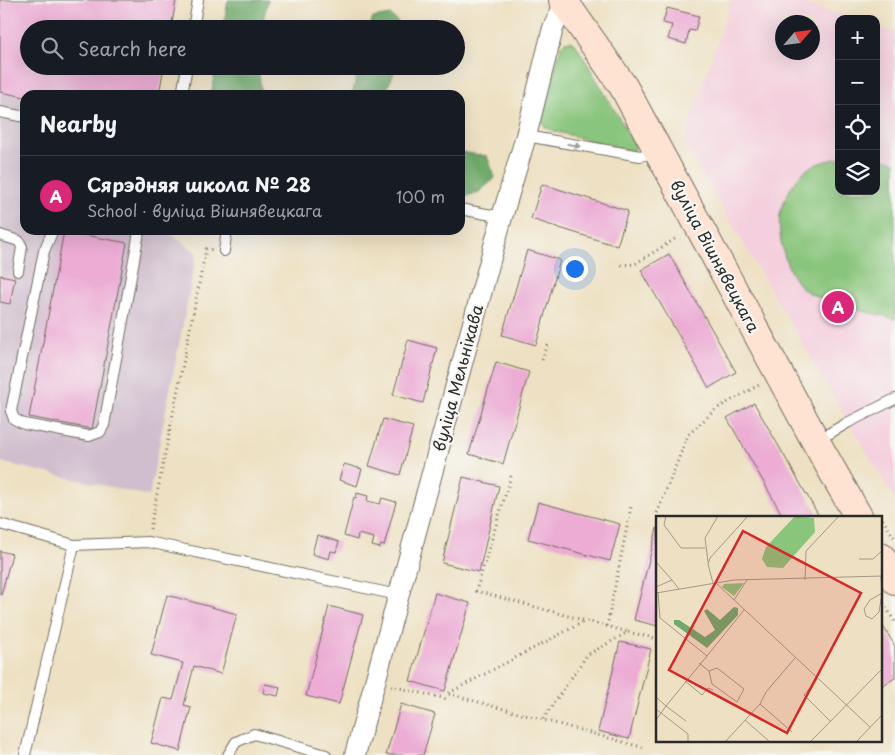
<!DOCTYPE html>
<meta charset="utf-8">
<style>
:root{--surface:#171b24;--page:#20242c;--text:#f1f3f6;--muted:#9ea1a6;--line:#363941;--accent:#db2777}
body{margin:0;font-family:"Playpen Sans",sans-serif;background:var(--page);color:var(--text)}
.controls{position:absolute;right:15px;top:15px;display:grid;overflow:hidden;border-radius:10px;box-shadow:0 5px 20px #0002}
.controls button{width:45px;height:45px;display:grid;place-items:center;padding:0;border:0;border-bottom:1px solid var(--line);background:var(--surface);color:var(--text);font:25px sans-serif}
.compass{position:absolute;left:775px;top:15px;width:45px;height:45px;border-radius:50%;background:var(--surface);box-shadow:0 5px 20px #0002;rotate:62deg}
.you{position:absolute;left:574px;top:268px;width:18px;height:18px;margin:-12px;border:4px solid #fff;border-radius:50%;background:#1a73e8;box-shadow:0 0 0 8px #1a73e833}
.badge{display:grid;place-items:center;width:32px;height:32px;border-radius:50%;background:var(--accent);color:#fff;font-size:16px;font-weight:700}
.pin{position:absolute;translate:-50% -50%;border:2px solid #fff;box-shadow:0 1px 5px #0006}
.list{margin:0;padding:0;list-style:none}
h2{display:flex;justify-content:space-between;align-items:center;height:65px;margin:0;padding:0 20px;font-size:21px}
h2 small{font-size:16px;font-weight:400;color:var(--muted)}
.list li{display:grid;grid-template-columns:32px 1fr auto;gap:15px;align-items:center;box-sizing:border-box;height:80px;padding:0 20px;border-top:1px solid var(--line)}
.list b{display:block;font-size:19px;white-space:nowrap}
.list p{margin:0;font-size:16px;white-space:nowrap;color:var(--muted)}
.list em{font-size:16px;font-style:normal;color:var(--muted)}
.icon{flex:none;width:28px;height:28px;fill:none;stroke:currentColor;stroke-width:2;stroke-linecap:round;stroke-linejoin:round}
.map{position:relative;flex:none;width:895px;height:755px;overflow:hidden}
.search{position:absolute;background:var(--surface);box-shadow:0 5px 20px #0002;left:20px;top:20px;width:445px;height:55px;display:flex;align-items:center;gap:12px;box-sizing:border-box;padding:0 18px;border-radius:28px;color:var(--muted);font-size:19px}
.panel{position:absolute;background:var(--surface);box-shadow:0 5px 20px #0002;left:20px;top:90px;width:445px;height:145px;border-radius:15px}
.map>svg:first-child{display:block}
.built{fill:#f4cfdd;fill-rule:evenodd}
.industrial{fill:#d0bdcd}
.green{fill:#89c57b;stroke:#5a7853}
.forest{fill:#6eaa6b;stroke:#4c6a4b}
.building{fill:#ecacd4}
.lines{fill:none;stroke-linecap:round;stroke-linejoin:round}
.service-casing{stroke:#6f6b60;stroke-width:12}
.minor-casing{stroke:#6f6b60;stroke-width:22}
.secondary-casing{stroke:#6f6b60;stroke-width:30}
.path{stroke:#6f6b60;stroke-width:3;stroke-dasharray:1 4;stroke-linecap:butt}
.service{stroke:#fff;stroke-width:10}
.minor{stroke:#fff;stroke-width:20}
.secondary{stroke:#fee3d2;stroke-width:28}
.oneway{fill:#a0a0a0}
.labels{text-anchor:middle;stroke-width:4.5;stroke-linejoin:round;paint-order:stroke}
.street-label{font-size:16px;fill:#2b2b2b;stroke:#f6f6f2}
.inset-road{fill:none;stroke:#a09886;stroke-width:1}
.view{fill:#d62828;fill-opacity:0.15;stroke:#d62828;stroke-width:2.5}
.inset-edge{fill:none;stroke:#2b2b2b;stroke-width:2.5}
</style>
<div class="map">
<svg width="895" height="755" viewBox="0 0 895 755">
<rect width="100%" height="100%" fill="#f6f6f2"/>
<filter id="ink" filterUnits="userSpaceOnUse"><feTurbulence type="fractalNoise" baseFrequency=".02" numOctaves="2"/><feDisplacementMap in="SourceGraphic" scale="10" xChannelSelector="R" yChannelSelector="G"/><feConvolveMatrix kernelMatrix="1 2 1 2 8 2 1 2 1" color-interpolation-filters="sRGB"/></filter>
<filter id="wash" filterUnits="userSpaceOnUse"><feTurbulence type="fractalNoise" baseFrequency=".0096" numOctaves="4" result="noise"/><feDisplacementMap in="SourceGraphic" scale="20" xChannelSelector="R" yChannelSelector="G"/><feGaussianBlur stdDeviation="1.12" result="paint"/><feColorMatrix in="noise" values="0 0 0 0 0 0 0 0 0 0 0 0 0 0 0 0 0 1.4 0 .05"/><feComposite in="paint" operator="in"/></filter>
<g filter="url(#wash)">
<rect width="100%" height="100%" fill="#eee1c3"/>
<path class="built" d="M731,0H794L851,19H839V191H876V27L895,33V500L684,143ZM782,22H812V52H782Z"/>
<path class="industrial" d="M0,0H176L171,29H29V66H164L159,95H25V230H167L197,253L149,496L0,462Z"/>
<g class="green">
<path d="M570,41L576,45L635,145V149L632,151L553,131L544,126L542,119L561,46L565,42Z"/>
<path d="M876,157L895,162V319C873,313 816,302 801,287C786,272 777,236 780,215C782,201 795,178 806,170C815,163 828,161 839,158V191H876Z"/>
</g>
<g class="forest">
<path d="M228,0H268L261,29H223Z"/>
<path d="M390,15L406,29H369L373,18Z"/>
<path d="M216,66H258L261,90L267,95H211Z"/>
<path d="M359,66H397L387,89V95H352Z"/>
<path d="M460,152L487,156L495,178L479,192L460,198Z"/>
</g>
<g id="blocks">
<g class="building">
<path d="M0,0H176L171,29H29V66H164L159,95H25V97L0,92Z"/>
<path d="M667,8L699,16L695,31L689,30L686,44L668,39L672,25L663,23Z"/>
<path d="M542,184L628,211L617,246L531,219Z"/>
<path d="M64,231L127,243L92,429L29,417Z"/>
<path d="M527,250L560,260L536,345L502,335Z"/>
<path d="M669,254L736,372L709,388L641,270Z"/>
<path d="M0,275L15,278L10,304L0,302Z"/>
<path d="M408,340L437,348L423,403L393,395Z"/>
<path d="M496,362L529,372L503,464L469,454Z"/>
<path d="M754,403L820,518H784L727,418Z"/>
<path d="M383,419L413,427L400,475L369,466Z"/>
<path d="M344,464L362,469L357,486L339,480Z"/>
<path d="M463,477L499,486L479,572L442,563Z"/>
<path d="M357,493L368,496L367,501L380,504L382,498L396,502L384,546L381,545L380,548L372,546L374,538L358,534L357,540L344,536L354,497L356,498Z"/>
<path d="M538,502L620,524L610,561L528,539Z"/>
<path d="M657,528H658V626L634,620Z"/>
<path d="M317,535L339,542L336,552L331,551L329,559L312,554Z"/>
<path d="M0,551L12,554L1,595H0Z"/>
<path d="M435,593L470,603L445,691L410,681Z"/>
<path d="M167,595L237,614L221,674L194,666L184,705L191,707L180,751L151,743L163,698L173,700L183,663L151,655Z"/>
<path d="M329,606L363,615L339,704L306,696Z"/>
<path d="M881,623L895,646V678L881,686Z"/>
<path d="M620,642L651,649L629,739L598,731Z"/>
<path d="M265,684L280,687L278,696L263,693Z"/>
<path d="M401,704L435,714L423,755H386Z"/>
</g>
</g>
</g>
<g filter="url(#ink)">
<use href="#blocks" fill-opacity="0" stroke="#6f6b60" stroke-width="1"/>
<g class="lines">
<defs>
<g id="service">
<path d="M193,29L198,0"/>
<path d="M182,95L187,66"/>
<path d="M0,112L25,117"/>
<path d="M526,136L640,156L658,152"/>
<path d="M460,209L502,217"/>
<path d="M53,230L44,251L11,411L14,419L24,424L89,436L100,432L104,425L139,232L136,230"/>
<path d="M0,235L19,241L22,247L18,271"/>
<path d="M224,251L227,230"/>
<path d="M816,441L849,422L895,399"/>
<path d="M0,524L74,545L148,542L398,595"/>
<path d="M25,755L74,545"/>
<path d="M228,755L236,742L254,734L326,755"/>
</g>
<path id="minor" d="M355,755L502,217L526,136L553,28L565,3"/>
<g id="secondary">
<path d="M563,0L623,86L816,442L859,518"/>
<path d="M881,557L895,580"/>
</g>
</defs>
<use href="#service" class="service-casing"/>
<use href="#minor" class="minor-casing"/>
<use href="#secondary" class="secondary-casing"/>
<g class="path">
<path d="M621,265L635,264L678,237"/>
<path d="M542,360L549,342"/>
<path d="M511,476L476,591L628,632"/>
<path d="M657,513L688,435L716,409L759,385"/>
<path d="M880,515L895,539"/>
<path d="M150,529L206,249L213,250"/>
<path d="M881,599L895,622"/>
<path d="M607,626L631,507"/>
<path d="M391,686L447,699"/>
<path d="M449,693L585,621"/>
<path d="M449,694L645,748"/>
<path d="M543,719L587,655L628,632L658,639"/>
</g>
<use href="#service" class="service"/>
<use href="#minor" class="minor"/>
<use href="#secondary" class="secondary"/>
</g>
<defs><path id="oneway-solid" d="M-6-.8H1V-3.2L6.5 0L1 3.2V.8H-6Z" transform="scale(1.25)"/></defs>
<use class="oneway" href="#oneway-solid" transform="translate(574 145) rotate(10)"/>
</g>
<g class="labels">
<g class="street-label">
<text transform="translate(715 256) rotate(62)" y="6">вуліца Вішнявецкага</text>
<text transform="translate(458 378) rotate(-75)" y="6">вуліца Мельнікава</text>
</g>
</g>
<g transform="translate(656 516)">
<rect width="226" height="226" fill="#eee1c3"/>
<path d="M139,0L158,2L159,16L127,52L111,51L106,43L110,31ZM88,67L78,80L66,71L68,68Z" fill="#89c57b"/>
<path d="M78,91L82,92V99L51,132L18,108V104H23L49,121L59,114L48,95L51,93L64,104Z" fill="#6eaa6b"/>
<path class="inset-road" d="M10,0L8,9L25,32H49M203,43H217L227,34M0,46L16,64M52,46L49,22L62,0M225,60L226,77L223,96L216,103L210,100L208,93L214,84L226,77M149,64L150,35L183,0M57,67L52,48L54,42L92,0M60,67L214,211M0,71L16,64L23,73M2,76L4,102L51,140L88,94M0,77L78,64L227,60M78,84L91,64M43,147L53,155L61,152L88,173L81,186L56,168L53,155M161,163L148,179L175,206M29,165L46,179L52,172L57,174M0,181L10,190L51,140M104,188L136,216M0,193L5,197L0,204M89,204L114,226M30,205L10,190L5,197L32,218V226M69,226L104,188L110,176L139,142M154,226L227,152M200,226L227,198"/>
<path class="view" d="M87,15L205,77L131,217L13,154Z"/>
<rect width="226" height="226" class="inset-edge"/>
</g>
</svg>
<div class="controls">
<button>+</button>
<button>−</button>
<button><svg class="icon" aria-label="locate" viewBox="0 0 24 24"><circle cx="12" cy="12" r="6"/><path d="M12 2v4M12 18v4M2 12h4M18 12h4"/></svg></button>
<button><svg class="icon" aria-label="layers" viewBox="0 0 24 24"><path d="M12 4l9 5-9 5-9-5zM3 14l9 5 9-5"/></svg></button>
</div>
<svg class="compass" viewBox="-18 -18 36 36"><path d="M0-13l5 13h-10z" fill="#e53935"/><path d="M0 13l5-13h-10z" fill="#9ea1a6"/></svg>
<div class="you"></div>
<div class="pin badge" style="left:838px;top:307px">A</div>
<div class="search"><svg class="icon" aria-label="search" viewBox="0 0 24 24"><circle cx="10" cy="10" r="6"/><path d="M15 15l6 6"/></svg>Search here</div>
<section class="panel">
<h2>Nearby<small></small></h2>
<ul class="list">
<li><span class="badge">A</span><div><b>Сярэдняя школа № 28</b><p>School · вуліца Вішнявецкага</p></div><em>100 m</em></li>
</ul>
</section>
</div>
